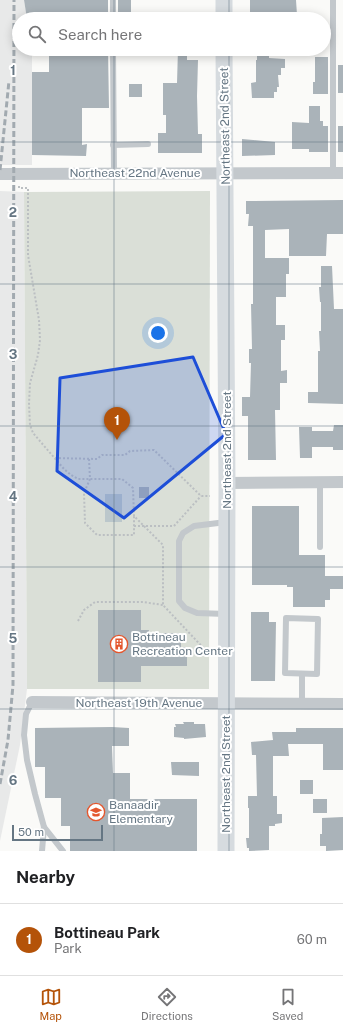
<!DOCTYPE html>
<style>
:root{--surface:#fff;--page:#f2f2f2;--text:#202124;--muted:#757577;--line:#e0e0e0;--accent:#b45309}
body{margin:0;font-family:"Public Sans",sans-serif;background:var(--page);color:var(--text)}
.scale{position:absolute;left:12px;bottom:10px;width:91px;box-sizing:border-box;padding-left:4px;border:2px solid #657683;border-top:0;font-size:11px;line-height:14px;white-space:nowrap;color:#657683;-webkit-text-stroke:3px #fff;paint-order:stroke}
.you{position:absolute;left:158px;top:333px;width:14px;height:14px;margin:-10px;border:3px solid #fff;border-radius:50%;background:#1a73e8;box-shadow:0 0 0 6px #1a73e833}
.badge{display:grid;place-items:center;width:26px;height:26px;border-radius:50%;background:var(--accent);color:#fff;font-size:13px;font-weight:700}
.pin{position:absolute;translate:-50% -33px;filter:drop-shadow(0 1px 2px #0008)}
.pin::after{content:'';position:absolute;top:21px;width:14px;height:12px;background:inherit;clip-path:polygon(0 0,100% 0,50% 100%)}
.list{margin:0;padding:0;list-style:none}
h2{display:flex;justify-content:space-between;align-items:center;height:52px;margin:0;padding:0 16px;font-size:17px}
h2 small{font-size:13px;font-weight:400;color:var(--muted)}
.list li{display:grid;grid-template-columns:26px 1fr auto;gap:12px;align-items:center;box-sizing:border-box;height:72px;padding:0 16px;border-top:1px solid var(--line)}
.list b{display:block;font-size:15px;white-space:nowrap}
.list p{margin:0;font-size:13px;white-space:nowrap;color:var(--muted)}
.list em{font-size:13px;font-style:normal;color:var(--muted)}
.icon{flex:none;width:22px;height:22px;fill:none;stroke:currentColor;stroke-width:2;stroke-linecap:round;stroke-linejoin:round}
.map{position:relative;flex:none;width:343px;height:851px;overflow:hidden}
.search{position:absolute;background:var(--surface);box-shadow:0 2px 10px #0003;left:12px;right:12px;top:12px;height:44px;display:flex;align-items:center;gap:10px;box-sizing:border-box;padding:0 14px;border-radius:22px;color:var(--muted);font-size:15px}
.sheet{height:124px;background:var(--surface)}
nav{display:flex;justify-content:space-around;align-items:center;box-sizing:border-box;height:56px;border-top:1px solid var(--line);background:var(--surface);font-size:11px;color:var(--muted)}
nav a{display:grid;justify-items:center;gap:2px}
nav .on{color:var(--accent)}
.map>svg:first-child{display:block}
.built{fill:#e8e9e9}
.green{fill:#dadfd7}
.water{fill:#bbc7cb}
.building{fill:#aab3b9}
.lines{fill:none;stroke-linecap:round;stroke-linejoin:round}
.path{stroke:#bbbfc2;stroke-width:2;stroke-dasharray:2 2;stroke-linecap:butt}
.lane{stroke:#c3c8cc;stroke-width:6}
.street{stroke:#c3c8cc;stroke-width:12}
.secondary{stroke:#d6dbdf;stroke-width:17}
.rail{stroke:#a2aab0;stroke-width:3;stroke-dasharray:6 3;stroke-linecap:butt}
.marked{fill:#1d4ed8;fill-opacity:0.2;stroke:#1d4ed8;stroke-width:3;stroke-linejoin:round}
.grid{fill:none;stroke:#657683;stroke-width:1;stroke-opacity:0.55}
.labels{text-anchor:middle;stroke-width:4;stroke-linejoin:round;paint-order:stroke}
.street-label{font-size:12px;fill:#657683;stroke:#fff}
.poi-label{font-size:12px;fill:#657683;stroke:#fff;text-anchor:start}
.grid-label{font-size:13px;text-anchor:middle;font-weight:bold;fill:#657683;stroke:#fff;stroke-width:4;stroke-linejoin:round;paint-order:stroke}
</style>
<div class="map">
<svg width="343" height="851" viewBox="0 0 343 851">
<rect width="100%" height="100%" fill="#fafaf8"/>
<g class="built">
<path d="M0,0H24L27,19H19V49H31L32,54V165H0Z"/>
<path d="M0,191L24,192L27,689L20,745L0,841Z"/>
</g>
<path class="green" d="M210,191L209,689H27L24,192Z"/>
<rect class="water" x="105" y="494" width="17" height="28"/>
<g class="building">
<path d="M24,0H108V19H27Z"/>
<rect x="118" y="0" width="13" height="19"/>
<path d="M250,0H296L297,15H272V19H250Z"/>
<path d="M49,49H108L109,108H82V145L87,144L86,156L32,155V72H49Z"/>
<path d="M178,49H187V60H198L197,96L198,134H202V153H158V133H166V115H163V83H177Z"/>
<path d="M257,49H269V58L285,59V68H281V75H278L279,87H277V92H274V98H252L251,83L256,82V60H257Z"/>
<path d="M315,57H328V94H313V82H315Z"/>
<rect x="338" y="65" width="5" height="28"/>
<rect x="129" y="84" width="13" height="13"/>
<path d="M309,106H320V121H323V126H328V152H309V149H292V122L309,123Z"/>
<rect x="338" y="126" width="5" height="26"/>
<path d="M242,139L275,142V155L242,156Z"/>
<path d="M343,200V234H327L326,256H289V229L265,230V258H289V274H286V297H276V325H285V340H281V371L287,370V383H280V410H275L276,460H248V416H242V397H250L251,363H249V349H252L251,304H253V226H248L249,214H246V201Z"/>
<path d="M321,266H332L334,309H343V404L308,403V392H318V351H320L319,331H321V302H320L319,287H321Z"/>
<path d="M334,425H343V450H333V447H312V458H300L299,427H312V431H333Z"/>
<rect x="139" y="487" width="10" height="11"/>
<path d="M252,506H299V555H325V576H343V589H330V600H325V607H293V587H287V585H252Z"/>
<path d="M98,610H141V630H149V633H181V647H187V666H141V682H98Z"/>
<path d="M251,612H269V622H276L275,681H251Z"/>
<path d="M183,722H194V724H205L206,737L184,739V738L174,737V727H176L175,724H184Z"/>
<path d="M112,727L129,728V746H112L113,773H130V799H197V851H70V826H61V798H45V767H35V728Z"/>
<path d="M296,728H343V770H323V744H288L289,756H273V796H277V814H282V823L275,824V826H269V850L249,851V848H247L246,838H249V808H248V796H257L256,755H252L251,742L273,740L272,732H296Z"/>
<path d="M171,762H199V776L172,775Z"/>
<rect x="300" y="780" width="13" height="14"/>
<rect x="313" y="799" width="14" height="14"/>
<path d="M343,817V850L326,851V846H320V834H322V818Z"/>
</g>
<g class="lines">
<g class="path">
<path d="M19,186V188H28V255L39,320L40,340L38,355L30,383L29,404L30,425L33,433L64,469L71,475L78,479H122L133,488L134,516L163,545V605L210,655"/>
<path d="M55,458L97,459L102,455H125L130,451L154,450L201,496H210"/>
<path d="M89,459L90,479L84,493L85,523L97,535H134V516"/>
<path d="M134,526H174L201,496"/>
<path d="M78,621L84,610L95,602H143L163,605"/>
</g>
<g class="lane">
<path d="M113,0V19"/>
<path d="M113,49L114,174"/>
<path d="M113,145L148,144"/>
<path d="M333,173V0"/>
<path d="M320,483V547"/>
<path d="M226,522L194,526L183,533L179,541V601L185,608L197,613L226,614"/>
<path d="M286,618L318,619L317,674L285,673Z"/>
<path d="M302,674V704"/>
<path d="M32,702L26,714L24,735L27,760L35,794L44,827L42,851"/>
<path d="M44,827L63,851"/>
</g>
<g class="street">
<path d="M0,174L343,173"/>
<path d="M227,483L343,482"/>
<path d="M32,702L343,704"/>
</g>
<g class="secondary">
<path d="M224,0V19"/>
<path d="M224,49L227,483L226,851"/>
</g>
<g class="rail">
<path d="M0,170L9,81"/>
<path d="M0,784L8,740L13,685L14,0"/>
</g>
</g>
<path class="marked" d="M193,357L226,434L124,518L57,471L60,378Z"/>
<path class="grid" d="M114,0V19M229,0V19M114,49V851M229,49V851M0,142H343M0,284H343M0,426H343M0,567H343M0,709H343"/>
<defs>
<symbol id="building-ring" viewBox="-11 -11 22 22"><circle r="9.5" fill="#fff" stroke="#e4572e" stroke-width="1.5"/><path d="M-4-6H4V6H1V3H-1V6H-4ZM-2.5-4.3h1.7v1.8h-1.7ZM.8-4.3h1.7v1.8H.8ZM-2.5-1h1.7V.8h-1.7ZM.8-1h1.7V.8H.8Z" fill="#e4572e"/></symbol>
<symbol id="school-ring" viewBox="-11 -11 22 22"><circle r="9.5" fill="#fff" stroke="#e4572e" stroke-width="1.5"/><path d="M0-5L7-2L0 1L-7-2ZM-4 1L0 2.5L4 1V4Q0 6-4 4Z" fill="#e4572e"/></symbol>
</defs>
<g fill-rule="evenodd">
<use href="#building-ring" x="109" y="634" width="20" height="20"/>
<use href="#school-ring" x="86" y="802" width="20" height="20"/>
</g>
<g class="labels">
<g class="street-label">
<text transform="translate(225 126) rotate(-91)" y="4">Northeast 2nd Street</text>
<text x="135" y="177">Northeast 22nd Avenue</text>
<text transform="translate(227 450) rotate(-90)" y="4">Northeast 2nd Street</text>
<text x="139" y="707">Northeast 19th Avenue</text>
<text transform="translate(226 774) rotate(-90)" y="4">Northeast 2nd Street</text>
</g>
<g class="poi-label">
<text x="132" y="641">Bottineau<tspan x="132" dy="14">Recreation Center</tspan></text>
<text x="109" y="809">Banaadir<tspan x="109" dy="14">Elementary</tspan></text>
</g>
</g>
<g class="grid-label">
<text x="13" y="75">1</text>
<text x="13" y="217">2</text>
<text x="13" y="359">3</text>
<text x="13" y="501">4</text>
<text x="13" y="643">5</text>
<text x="13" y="785">6</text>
</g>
</svg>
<div class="scale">50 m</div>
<div class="you"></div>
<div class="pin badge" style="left:117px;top:440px">1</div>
<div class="search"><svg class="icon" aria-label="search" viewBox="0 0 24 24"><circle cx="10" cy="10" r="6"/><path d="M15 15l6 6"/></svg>Search here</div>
</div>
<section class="sheet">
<h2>Nearby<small></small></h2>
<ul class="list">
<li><span class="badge">1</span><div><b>Bottineau Park</b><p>Park</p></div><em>60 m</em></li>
</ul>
</section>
<nav>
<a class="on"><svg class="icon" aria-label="map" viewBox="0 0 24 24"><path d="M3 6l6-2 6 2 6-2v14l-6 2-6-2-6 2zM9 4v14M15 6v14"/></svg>Map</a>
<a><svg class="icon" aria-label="directions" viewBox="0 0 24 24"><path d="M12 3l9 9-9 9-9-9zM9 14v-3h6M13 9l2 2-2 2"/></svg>Directions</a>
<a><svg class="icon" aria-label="saved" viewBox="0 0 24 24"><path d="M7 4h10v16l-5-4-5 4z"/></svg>Saved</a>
</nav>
